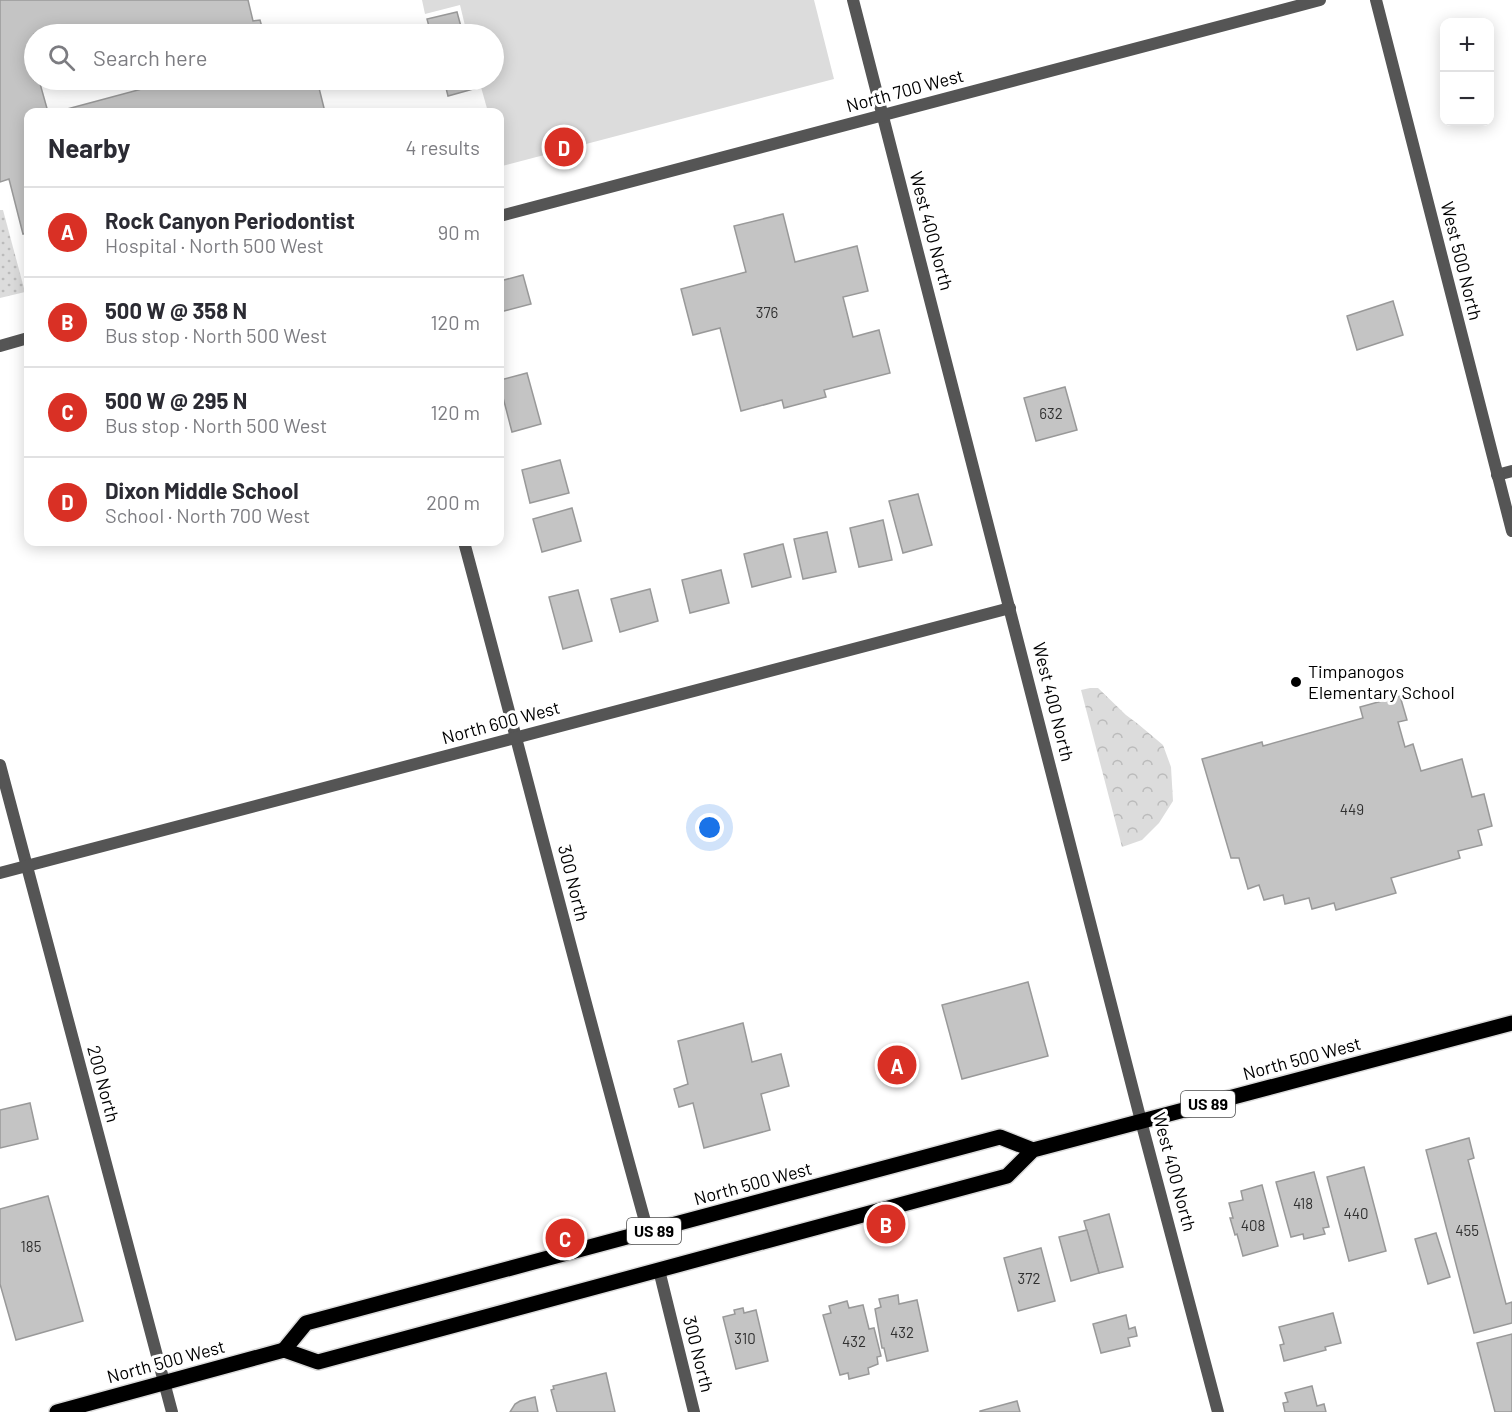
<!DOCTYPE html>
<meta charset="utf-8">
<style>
:root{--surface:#fff;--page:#f2f2f3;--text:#2b2b33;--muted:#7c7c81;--line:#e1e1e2;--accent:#d93025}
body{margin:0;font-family:Barlow,sans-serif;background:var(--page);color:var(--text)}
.controls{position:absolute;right:18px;top:18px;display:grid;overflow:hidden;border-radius:12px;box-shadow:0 3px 15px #0003}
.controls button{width:54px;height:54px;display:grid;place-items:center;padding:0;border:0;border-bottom:2px solid var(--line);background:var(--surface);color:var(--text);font:30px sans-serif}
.you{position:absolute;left:710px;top:828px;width:21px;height:21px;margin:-15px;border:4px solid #fff;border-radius:50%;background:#1a73e8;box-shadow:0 0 0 9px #1a73e833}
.badge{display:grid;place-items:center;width:39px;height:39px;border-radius:50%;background:var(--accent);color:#fff;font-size:20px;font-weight:700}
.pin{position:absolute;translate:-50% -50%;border:3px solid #fff;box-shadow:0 2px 6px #0006}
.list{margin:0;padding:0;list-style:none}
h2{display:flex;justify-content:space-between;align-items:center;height:78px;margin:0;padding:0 24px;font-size:26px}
h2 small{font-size:20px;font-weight:400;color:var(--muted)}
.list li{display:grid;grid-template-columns:39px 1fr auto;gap:18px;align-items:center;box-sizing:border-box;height:90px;padding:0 24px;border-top:2px solid var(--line)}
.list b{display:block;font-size:22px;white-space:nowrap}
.list p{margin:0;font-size:20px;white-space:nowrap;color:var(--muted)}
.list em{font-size:20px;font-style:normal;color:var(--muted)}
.icon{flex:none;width:33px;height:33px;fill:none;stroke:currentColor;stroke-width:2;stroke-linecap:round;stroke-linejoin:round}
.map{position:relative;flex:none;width:1512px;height:1412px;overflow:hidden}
.search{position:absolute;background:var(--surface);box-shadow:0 3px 15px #0003;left:24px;top:24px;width:480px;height:66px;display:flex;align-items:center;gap:15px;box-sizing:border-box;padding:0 21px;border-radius:33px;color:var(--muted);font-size:22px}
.panel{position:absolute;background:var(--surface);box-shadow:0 3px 15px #0003;left:24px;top:108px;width:480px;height:438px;border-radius:12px}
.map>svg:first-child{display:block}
.grass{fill:url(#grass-dots)}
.park{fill:url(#park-crowns)}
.pitch{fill:#dcdcdc}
.building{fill:#c4c4c4;stroke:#999;stroke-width:1.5}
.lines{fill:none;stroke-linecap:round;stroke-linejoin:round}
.primary-casing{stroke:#dbdbdb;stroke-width:18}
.minor{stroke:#555;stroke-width:12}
.tertiary{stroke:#555;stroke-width:12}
.primary{stroke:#000;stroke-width:15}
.poi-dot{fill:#000;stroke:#fff;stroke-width:2}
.labels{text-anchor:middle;stroke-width:6;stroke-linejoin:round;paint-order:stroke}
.number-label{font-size:15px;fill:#313131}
.shield{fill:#fff;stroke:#4c4c4c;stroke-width:1.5}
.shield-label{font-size:16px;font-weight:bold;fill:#000}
.street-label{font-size:18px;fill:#000;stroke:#fff}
.poi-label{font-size:18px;fill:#000;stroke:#fff;text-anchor:start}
</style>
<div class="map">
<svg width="1512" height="1412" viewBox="0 0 1512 1412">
<defs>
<pattern id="grass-dots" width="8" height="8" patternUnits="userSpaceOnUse" patternTransform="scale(1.5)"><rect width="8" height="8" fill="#dcdcdc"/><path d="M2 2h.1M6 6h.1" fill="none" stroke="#bbb" stroke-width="1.8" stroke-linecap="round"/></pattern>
<pattern id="park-crowns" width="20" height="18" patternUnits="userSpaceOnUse" patternTransform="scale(1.5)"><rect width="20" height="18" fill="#dcdcdc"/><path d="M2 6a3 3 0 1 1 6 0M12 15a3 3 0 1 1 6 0" fill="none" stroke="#bbb"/></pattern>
</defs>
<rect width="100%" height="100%" fill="#fff"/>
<path class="grass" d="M0,210H3L25,292L0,298Z"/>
<path class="park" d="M1090,688H1098L1126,715L1138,724L1163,745L1171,767L1173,801L1159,823L1142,840L1122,847L1081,690Z"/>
<path class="pitch" d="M422,0H814L834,79L502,166L500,157V112H488L479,80H494V34H467L460,5L425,14Z"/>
<g class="building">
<path d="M0,0H248L253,21L260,20L264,34H34V59H33L34,64V80H39L48,112H28V233L23,234L9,179L0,182Z"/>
<path d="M457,12L463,34H431L427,19Z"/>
<path d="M151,80H275L276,83L288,80H317L325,112H56L153,86Z"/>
<path d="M444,80H475L477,88L448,96Z"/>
<path d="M783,214L795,262L857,246L868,291L843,297L853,337L879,330L890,373L824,390L826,397L784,408L782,400L741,411L720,328L693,335L681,289L746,272L734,226Z"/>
<path d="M523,275L531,304L500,312V281Z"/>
<path d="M1393,301L1403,335L1357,350L1347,316Z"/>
<path d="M527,373L541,424L512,432L500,386V380Z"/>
<path d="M1065,387L1077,430L1036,441L1024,398Z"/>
<path d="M560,460L569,493L530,503L522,470Z"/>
<path d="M918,494L932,545L903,553L889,501Z"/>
<path d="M572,508L581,541L542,552L533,519Z"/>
<path d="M883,520L892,560L859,567L850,528Z"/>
<path d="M827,532L836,572L803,579L794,539Z"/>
<path d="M783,544L791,577L752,587L744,554Z"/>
<path d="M721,570L729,603L690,613L682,580Z"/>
<path d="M650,589L658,621L620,632L611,599Z"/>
<path d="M578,590L592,641L563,649L549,597Z"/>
<path d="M1400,696L1407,720L1398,722L1405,747L1413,744L1421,771L1462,759L1472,797L1484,794L1492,826L1478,830L1482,845L1458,851L1460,858L1391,878L1396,893L1336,910L1334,903L1312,909L1309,898L1285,904L1283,895L1264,900L1259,885L1248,889L1239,858H1231L1202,759L1262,742L1263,746L1363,718L1360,707Z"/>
<path d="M1028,982L1048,1056L962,1079L942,1005Z"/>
<path d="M743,1023L752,1062L781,1054L789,1086L761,1094L770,1130L704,1148L693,1103L679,1107L674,1089L688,1084L678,1041Z"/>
<path d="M30,1103L38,1139L0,1148V1110Z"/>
<path d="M1469,1138L1474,1158L1468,1160L1506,1304L1512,1302V1323L1474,1333L1426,1150Z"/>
<path d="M1364,1167L1386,1251L1349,1261L1327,1177Z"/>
<path d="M1314,1172L1329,1227L1323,1228L1325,1234L1304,1239L1303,1234L1291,1237L1276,1182Z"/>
<path d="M1262,1185L1278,1246L1243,1256L1237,1234L1235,1235L1230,1218H1233L1229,1203L1243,1200L1241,1191Z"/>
<path d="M48,1196L83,1321L16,1340L0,1284V1209Z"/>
<path d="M1109,1214L1123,1267L1099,1273L1084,1221Z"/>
<path d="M1087,1230L1099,1273L1071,1281L1059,1237Z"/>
<path d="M1436,1233L1450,1277L1428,1284L1415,1239Z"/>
<path d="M1041,1248L1055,1301L1018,1311L1004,1258Z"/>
<path d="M898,1295L899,1304L917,1300L928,1351L887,1361L884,1348H882L875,1309L881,1307L879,1299Z"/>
<path d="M847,1301L849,1308L863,1305L869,1329L874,1328L881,1356L877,1357L878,1364L868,1368L869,1374L849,1379L848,1373L840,1375L823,1315L831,1313L829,1306Z"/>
<path d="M743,1308L744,1313L756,1310L768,1361L736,1369L723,1317L735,1314L734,1310Z"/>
<path d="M1333,1313L1341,1343L1325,1347L1326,1350L1284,1361L1280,1345L1284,1344L1279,1327Z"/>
<path d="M1126,1315L1129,1329L1135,1327L1137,1336L1128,1338L1130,1346L1101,1353L1093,1324Z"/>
<path d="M1512,1334V1412H1495L1477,1343Z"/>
<path d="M606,1373L615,1412H557L551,1390L554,1389L553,1386Z"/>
<path d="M1312,1386L1317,1406L1324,1404L1326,1412H1285L1283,1403L1288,1402L1285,1393Z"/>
<path d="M535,1397L538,1412H510L515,1404L520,1401Z"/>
<path d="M1017,1401L1020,1412H980V1411Z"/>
</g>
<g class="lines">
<defs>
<g id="primary">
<path d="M284,1350L306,1323L1000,1137L1033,1150"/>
<path d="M57,1412L284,1350L318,1362L1007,1176L1033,1150L1512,1023"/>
</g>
</defs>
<use href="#primary" class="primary-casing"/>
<g class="minor">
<path d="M853,0L1141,1121L1218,1412"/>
<path d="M500,216L1320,0"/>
<path d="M0,346L28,338"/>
<path d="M1497,475L1512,471"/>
<path d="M464,542C526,772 584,1003 648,1232"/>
<path d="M0,765L172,1412"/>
<path d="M0,873L1010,608"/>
<path d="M659,1270L694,1412"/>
</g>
<path class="tertiary" d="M1376,0L1512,531"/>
<use href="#primary" class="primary"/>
</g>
<circle class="poi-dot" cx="1296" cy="682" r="6"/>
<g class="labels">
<g class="number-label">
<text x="767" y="318">376</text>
<text x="1051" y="419">632</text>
<text x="1352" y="815">449</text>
<text x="1303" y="1209">418</text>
<text x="1356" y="1219">440</text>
<text x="1253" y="1231">408</text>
<text x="1467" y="1236">455</text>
<text x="31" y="1252">185</text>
<text x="1029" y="1284">372</text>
<text x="902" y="1338">432</text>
<text x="745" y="1344">310</text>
<text x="854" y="1347">432</text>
</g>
<g class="shield">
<rect x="1181" y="1091" width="54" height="26" rx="4.5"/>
<rect x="627" y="1218" width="54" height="26" rx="4.5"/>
</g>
<g class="shield-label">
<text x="1208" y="1110">US 89</text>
<text x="654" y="1237">US 89</text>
</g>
<g class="street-label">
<text transform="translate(905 91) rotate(-15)" y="6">North 700 West</text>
<text transform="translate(931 231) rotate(75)" y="6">West 400 North</text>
<text transform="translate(1461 261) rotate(76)" y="6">West 500 North</text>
<text transform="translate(1053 702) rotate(76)" y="6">West 400 North</text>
<text transform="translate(501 723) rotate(-15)" y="6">North 600 West</text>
<text transform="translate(573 883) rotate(76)" y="6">300 North</text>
<text transform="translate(1302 1059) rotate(-15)" y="6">North 500 West</text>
<text transform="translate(103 1084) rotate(75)" y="6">200 North</text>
<text transform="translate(1174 1172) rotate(75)" y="6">West 400 North</text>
<text transform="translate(753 1184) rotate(-15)" y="6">North 500 West</text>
<text transform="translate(698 1354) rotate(76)" y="6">300 North</text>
<text transform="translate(166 1362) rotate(-15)" y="6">North 500 West</text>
</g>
<g class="poi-label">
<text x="1308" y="678">Timpanogos<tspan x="1308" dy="21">Elementary School</tspan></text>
</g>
</g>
</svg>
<div class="controls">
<button>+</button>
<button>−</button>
</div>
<div class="you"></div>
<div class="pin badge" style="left:897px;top:1065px">A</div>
<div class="pin badge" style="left:886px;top:1224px">B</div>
<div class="pin badge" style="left:565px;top:1238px">C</div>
<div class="pin badge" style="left:564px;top:147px">D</div>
<div class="search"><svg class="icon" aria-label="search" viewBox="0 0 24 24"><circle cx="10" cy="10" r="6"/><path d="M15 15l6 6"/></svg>Search here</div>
<section class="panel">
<h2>Nearby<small>4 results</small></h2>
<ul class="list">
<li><span class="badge">A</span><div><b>Rock Canyon Periodontist</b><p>Hospital · North 500 West</p></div><em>90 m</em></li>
<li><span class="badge">B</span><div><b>500 W @ 358 N</b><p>Bus stop · North 500 West</p></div><em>120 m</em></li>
<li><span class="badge">C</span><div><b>500 W @ 295 N</b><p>Bus stop · North 500 West</p></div><em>120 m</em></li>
<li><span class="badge">D</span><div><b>Dixon Middle School</b><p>School · North 700 West</p></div><em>200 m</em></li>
</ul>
</section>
</div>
